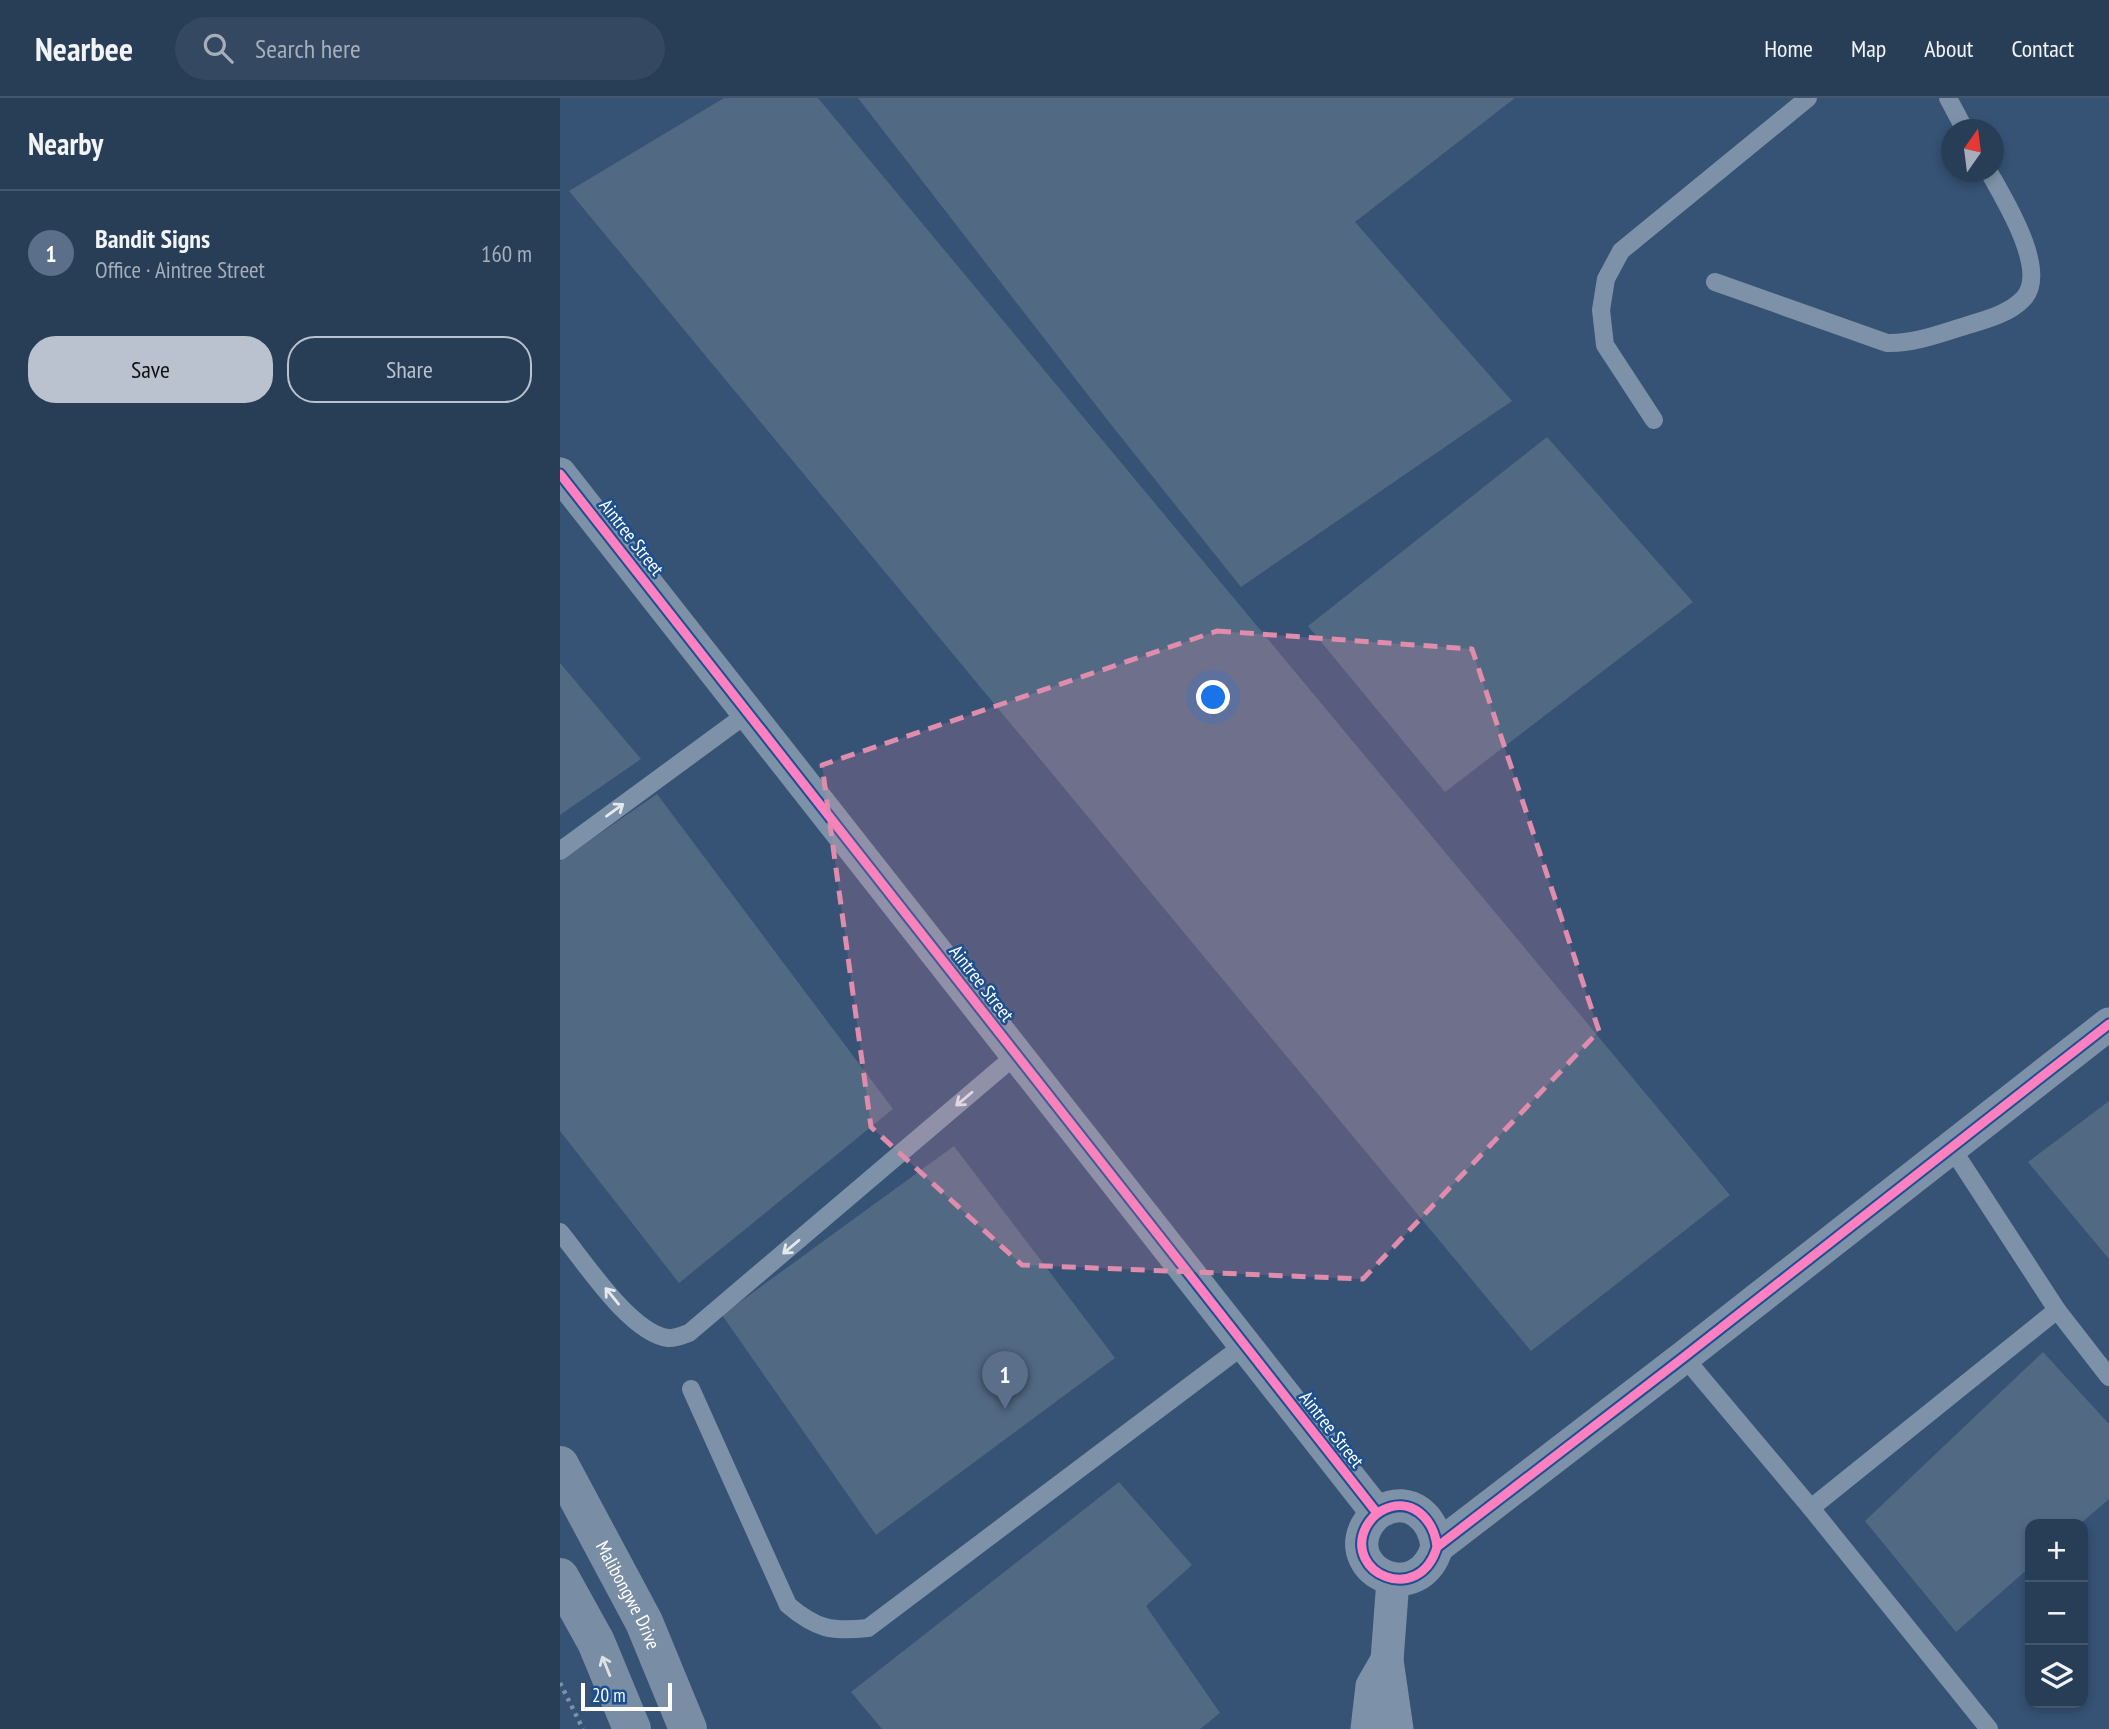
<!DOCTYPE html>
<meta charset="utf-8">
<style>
:root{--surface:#283e57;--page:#344961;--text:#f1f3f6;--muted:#a5aeba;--line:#44576d;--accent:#b9c2ce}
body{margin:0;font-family:"PT Sans Narrow",sans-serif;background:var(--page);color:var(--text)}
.controls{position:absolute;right:21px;bottom:21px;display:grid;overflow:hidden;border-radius:14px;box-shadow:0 4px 10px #0003}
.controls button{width:63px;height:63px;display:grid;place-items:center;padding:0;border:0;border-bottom:2px solid var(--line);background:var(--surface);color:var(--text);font:35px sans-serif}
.compass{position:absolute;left:1381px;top:21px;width:63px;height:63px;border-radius:50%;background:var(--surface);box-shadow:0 4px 10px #0003;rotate:14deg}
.scale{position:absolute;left:21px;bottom:18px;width:91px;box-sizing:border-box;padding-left:7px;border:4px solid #fff;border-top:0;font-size:19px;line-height:24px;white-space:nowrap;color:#fff;-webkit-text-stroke:5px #1b4f8f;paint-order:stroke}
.you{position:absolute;left:654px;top:600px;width:24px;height:24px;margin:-18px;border:5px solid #fff;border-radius:50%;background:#1a73e8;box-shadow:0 0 0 10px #1a73e833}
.badge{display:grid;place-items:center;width:46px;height:46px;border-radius:50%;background:var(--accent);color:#fff;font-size:23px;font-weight:700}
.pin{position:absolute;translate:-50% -58px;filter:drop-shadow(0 2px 4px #0008)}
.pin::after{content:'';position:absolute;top:37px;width:24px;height:21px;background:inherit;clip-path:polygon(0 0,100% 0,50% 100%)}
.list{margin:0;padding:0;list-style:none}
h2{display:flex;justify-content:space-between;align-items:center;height:91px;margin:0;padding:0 28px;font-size:30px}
h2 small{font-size:23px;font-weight:400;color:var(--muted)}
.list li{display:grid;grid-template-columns:46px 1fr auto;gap:21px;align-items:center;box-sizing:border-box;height:126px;padding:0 28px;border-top:2px solid var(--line)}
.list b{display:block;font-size:26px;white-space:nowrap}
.list p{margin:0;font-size:23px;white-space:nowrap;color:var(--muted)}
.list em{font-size:23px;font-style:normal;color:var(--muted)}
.actions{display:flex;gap:14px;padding:21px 28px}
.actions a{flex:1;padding:16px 0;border:2px solid var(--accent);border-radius:28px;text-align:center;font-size:24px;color:var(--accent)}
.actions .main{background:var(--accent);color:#111}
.icon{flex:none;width:38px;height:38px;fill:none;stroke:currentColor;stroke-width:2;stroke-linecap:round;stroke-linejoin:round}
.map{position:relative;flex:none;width:1549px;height:1631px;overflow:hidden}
header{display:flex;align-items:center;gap:42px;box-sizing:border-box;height:98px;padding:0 35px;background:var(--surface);border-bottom:2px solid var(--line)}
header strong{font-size:33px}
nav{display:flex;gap:38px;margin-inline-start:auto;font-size:24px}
.search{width:490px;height:63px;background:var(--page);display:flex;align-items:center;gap:18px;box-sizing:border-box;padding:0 24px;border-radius:38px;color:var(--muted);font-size:26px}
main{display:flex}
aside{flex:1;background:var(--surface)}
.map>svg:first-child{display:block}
.building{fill:#526984}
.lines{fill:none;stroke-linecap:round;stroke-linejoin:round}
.path{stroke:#7d92a8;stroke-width:4.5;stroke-dasharray:3.5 5;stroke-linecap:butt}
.lane{stroke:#7d92a8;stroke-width:18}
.street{stroke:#7d92a8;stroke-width:33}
.secondary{stroke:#798da4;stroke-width:38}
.cycleway-casing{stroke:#1b4f8f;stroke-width:13}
.cycleway{stroke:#ff80c0;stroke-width:9}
.oneway{stroke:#e5e9ee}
.oneway2{stroke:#dee2e8}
.marked{fill:#e08cad;fill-opacity:0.2;stroke:#e08cad;stroke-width:5;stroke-dasharray:14 9;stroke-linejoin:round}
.labels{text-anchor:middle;stroke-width:5;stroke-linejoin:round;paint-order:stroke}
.street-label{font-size:19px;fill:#fff;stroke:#1b4f8f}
</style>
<header>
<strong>Nearbee</strong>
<div class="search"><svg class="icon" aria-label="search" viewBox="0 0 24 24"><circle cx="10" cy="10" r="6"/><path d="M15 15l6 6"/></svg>Search here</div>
<nav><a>Home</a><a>Map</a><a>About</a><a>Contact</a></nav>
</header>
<main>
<aside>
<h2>Nearby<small></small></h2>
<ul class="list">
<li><span class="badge" style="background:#5c6f8a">1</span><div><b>Bandit Signs</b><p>Office · Aintree Street</p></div><em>160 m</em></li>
</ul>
<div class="actions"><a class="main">Save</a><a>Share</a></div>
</aside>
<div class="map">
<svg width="1549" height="1631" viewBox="0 0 1549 1631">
<rect width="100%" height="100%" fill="#365274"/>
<g class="building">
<path d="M164,0H258L1170,1097L971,1253L9,93Z"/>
<path d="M298,0H955L795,124L952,303L681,489L545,319Z"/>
<path d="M987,339L1133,504L885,694L748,528Z"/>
<path d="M0,565L81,661L0,717Z"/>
<path d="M97,696L333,1011L119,1185L0,1033V763Z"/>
<path d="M1549,1003V1161L1468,1064Z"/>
<path d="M394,1048L555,1260L316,1437L162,1217Z"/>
<path d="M1483,1254L1549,1326V1401L1520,1426H1470V1469L1396,1534L1305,1423Z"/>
<path d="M559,1384L632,1467L586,1508L660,1615L640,1631H322L291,1594Z"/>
</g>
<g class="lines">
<path class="path" d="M0,1585L23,1631"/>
<g class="lane">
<path d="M1388,0L1405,32"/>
<path d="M1155,184L1327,245C1353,246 1379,236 1405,228C1424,222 1449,216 1463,201C1490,174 1444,101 1429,74"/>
<path d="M1094,322L1045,247L1041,212L1046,181L1061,153L1248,0"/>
<path d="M0,753L188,615"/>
<path d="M1391,1049L1497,1212L1549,1279"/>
<path d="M0,1134C24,1163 70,1235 108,1240C114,1241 123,1237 129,1235L456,957"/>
<path d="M1124,1259L1251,1410L1429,1631"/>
<path d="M131,1291L228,1507C256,1531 272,1534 308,1530L684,1247"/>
<path d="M1251,1410L1497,1212"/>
</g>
<g class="street">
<path d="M0,376L817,1415"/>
<path d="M877,1449C874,1420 850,1397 821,1413C814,1417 810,1422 806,1429C783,1475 859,1509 877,1449L1124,1259L1549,926"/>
<path d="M833,1482L827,1562L837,1631"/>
<path d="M807,1631L812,1588L827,1562"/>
</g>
<g class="secondary">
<path id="s1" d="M0,1367L84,1524L128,1631"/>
<path d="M0,1479L36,1544L72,1631"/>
</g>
<defs>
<g id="cycleway">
<path d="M0,376L817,1415"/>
<path d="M877,1449C874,1420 850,1397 821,1413C814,1417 810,1422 806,1429C783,1475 859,1509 877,1449L1124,1259L1549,926"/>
</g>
</defs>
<use href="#cycleway" class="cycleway-casing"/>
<use href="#cycleway" class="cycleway"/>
</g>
<defs><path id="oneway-shaft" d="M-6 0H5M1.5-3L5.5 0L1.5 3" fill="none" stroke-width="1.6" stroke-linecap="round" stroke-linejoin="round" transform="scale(1.75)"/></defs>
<g class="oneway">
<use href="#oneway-shaft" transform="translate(55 712) rotate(-36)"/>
<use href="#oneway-shaft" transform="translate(404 1001) rotate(140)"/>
<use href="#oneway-shaft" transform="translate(231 1149) rotate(140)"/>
<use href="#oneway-shaft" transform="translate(52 1198) rotate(-129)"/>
</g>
<use class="oneway2" href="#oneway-shaft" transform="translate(46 1568) rotate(-112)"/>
<path class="marked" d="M657,533L912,551L1039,933L803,1181L462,1167L311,1029L262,667Z"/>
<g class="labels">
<g class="street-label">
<text transform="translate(72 439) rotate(52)" y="7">Aintree Street</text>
<text transform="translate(422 885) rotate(52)" y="7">Aintree Street</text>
<text transform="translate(772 1331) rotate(52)" y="7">Aintree Street</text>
<text dy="7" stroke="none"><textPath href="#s1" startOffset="147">Malibongwe Drive</textPath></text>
</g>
</g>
</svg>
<div class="controls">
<button>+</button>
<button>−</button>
<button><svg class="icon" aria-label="layers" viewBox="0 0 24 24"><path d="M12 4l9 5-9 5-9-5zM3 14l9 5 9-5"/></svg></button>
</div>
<svg class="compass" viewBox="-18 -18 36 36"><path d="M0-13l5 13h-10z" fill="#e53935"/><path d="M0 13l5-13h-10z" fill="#a5aeba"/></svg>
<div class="scale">20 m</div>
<div class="you"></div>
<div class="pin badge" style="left:445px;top:1311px;background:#5c6f8a">1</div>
</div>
</main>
